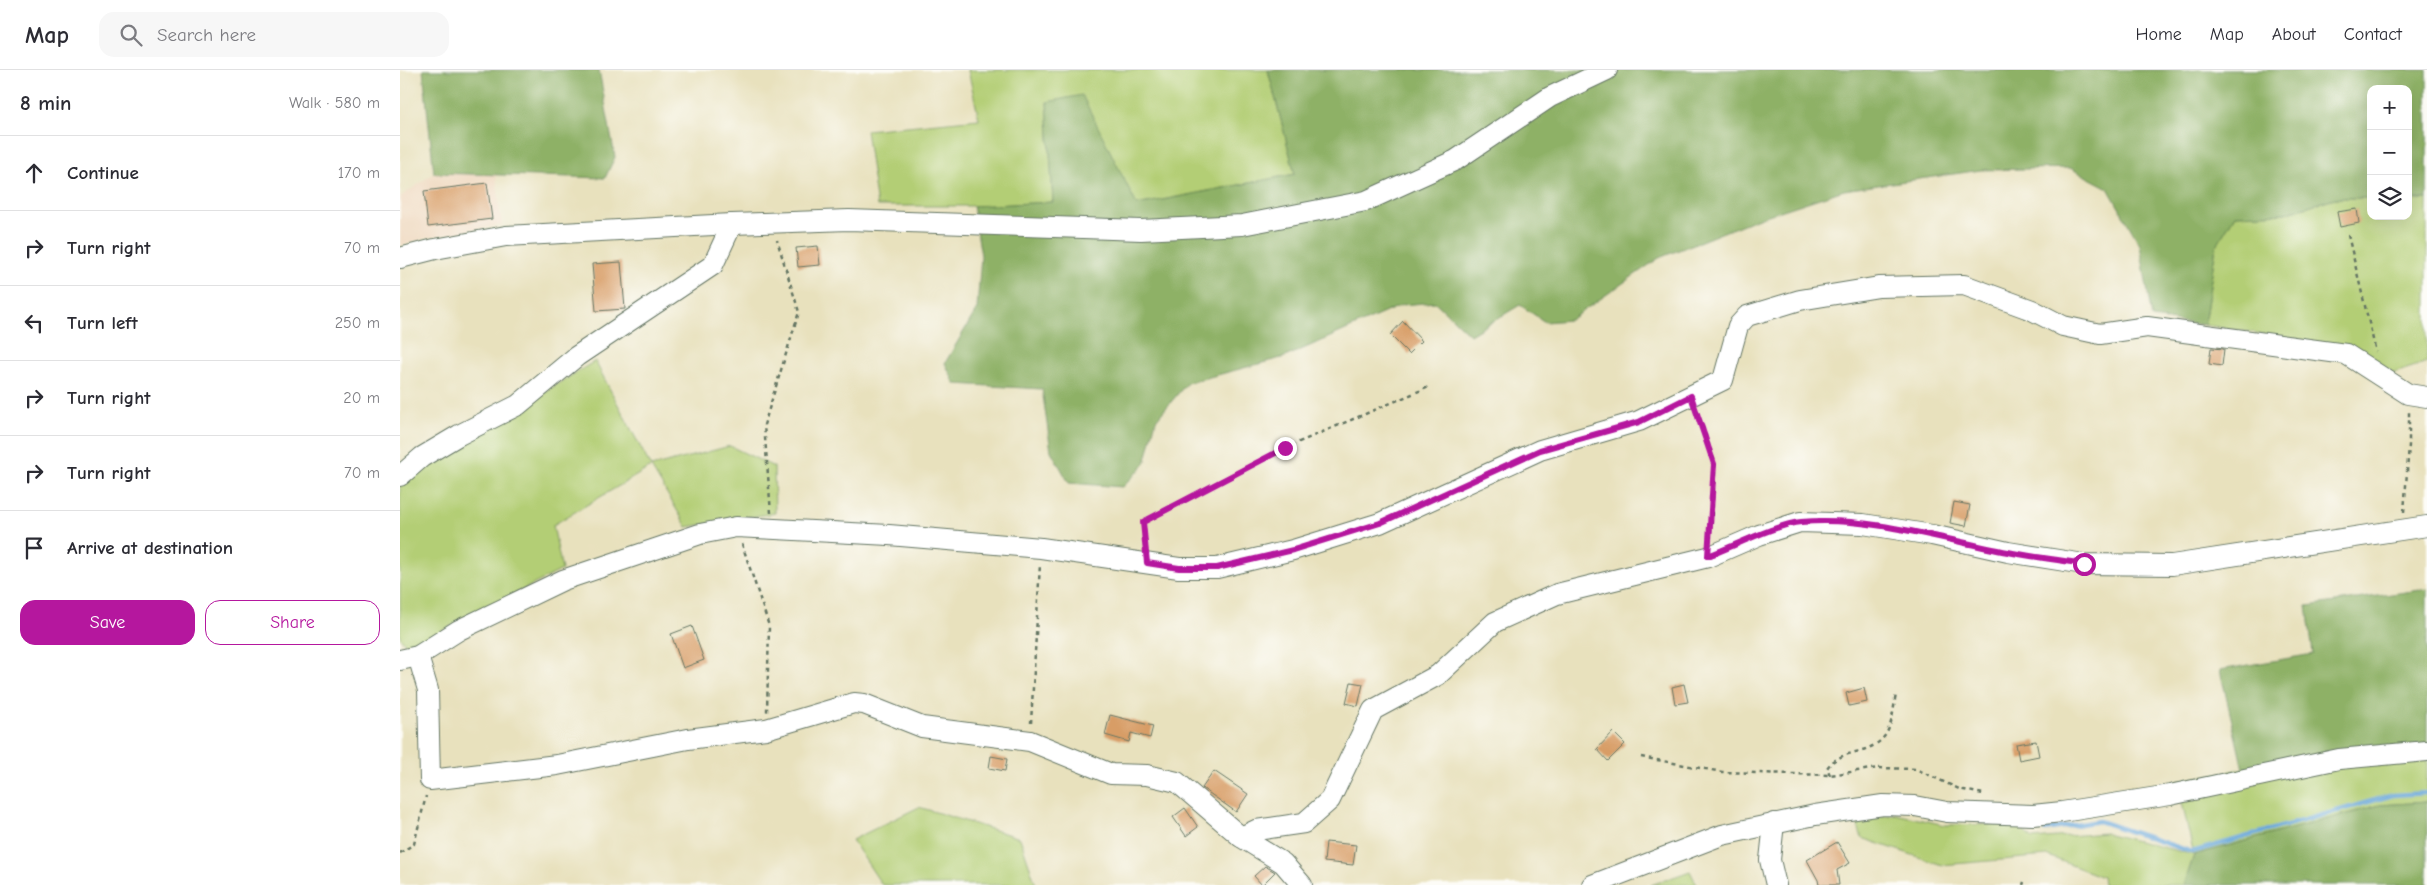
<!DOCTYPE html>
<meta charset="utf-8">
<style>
:root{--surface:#fff;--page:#f7f7f7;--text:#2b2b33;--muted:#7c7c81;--line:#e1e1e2;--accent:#b5179e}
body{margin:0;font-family:"Comic Neue",sans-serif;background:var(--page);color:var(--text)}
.controls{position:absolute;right:15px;top:15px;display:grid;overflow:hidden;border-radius:10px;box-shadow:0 5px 20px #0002}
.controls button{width:45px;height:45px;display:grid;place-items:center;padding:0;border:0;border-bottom:1px solid var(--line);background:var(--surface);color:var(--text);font:25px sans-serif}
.stop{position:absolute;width:15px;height:15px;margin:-11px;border:4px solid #b5179e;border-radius:50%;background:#fff}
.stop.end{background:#b5179e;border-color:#fff;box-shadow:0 1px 5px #0008}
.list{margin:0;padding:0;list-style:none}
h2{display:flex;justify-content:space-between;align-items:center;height:65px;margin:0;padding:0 20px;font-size:21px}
h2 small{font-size:16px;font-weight:400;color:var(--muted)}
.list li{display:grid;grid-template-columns:32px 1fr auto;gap:15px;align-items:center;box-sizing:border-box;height:75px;padding:0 20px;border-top:1px solid var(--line)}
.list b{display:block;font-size:19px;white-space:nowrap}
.list em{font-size:16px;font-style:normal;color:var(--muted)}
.actions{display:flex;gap:10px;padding:15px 20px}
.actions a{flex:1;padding:11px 0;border:1px solid var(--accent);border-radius:15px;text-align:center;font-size:18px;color:var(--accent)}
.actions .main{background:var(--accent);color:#fff}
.icon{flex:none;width:28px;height:28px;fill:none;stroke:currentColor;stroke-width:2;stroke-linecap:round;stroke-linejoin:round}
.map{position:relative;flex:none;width:2027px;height:815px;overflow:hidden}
header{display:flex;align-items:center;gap:30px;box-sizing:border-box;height:70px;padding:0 25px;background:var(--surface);border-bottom:1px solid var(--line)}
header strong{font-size:24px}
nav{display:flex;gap:28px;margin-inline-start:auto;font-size:18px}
.search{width:350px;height:45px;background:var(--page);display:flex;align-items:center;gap:12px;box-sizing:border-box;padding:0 18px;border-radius:15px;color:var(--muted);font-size:19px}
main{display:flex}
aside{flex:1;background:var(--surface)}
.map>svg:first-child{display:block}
.built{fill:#eed6bb}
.green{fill:#b3ce74;stroke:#698654}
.forest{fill:#8eb166;stroke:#56774d}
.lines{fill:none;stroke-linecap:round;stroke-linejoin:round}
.stream{stroke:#66a6d9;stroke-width:4.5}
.building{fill:#d89d66}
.minor-casing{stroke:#657664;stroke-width:22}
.path{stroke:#657664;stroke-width:2.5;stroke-dasharray:4 4;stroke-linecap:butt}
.minor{stroke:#fff;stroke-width:20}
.route{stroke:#b5179e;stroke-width:6}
</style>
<header>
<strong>Map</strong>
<div class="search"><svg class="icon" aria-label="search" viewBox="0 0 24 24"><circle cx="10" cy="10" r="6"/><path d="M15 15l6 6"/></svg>Search here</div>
<nav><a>Home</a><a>Map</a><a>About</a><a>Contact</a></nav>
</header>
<main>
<aside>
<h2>8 min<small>Walk · 580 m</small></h2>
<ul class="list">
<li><svg class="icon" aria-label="ahead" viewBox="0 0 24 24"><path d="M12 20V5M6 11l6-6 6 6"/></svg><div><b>Continue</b></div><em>170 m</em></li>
<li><svg class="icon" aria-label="right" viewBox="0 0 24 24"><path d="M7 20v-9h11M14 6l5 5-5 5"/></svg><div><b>Turn right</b></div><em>70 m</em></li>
<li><svg class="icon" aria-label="left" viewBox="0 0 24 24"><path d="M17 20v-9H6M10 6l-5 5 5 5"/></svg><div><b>Turn left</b></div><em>250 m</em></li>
<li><svg class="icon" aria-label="right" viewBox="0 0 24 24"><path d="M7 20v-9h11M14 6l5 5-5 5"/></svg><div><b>Turn right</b></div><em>20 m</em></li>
<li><svg class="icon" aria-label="right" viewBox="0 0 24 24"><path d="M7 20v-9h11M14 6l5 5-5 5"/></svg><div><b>Turn right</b></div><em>70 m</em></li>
<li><svg class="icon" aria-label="arrive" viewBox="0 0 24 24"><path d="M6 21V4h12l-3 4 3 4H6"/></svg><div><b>Arrive at destination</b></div></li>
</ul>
<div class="actions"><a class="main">Save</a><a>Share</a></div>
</aside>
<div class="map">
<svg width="2027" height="815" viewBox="0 0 2027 815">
<rect width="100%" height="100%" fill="#fdfcf7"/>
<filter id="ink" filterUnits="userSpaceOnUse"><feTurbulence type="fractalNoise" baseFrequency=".02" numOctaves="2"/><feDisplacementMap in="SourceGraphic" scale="10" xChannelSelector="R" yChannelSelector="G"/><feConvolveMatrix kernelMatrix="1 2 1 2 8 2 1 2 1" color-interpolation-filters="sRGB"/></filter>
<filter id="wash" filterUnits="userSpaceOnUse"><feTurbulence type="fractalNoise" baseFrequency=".0096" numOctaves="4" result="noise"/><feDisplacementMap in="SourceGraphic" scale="20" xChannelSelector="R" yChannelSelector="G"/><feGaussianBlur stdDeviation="1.12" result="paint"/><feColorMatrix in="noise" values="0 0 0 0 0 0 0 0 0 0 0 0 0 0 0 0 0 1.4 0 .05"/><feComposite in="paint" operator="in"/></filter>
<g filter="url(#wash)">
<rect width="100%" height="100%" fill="#e8e1bd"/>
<path class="built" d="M34,103L96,105L102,155L27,168L0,176V127Z"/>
<g class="green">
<path d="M568,0H868L895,104L736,135L647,32L653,132L573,136H477L466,60L579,49Z"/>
<path d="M1935,128H1971V146H2008V129H2027V292L1992,304L1961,279L1804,255L1816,176L1835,145L1885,143Z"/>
<path d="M195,291L251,397L330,376L374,397L375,443L287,457L251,397L153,455L162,500L8,578L0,567V398L6,407Z"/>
<path d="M2027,674V732L1980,735L1794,785L1784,815H1703L1702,807L1648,786L1542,795L1462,768L1456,750L1496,744L1545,755L1614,754L1633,769L1705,763L1794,785L1777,711L1934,682Z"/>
<path d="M519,737L620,768L636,815H482L452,770Z"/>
<path d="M1290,801L1297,815H1251Z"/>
</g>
<g class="forest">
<path d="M23,0H199L215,87L205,108L34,103Z"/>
<path d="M868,0H2027V129H2008V19H1971V128H1935L1885,143L1835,145L1816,176L1804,255L1752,248L1740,175L1708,118L1670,98L1581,100L1444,120L1356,149L1259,188L1170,250L1145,252L1120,235L1070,265L1035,232L1002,235L885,287L787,313L756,350L745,394L723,417L669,413L651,381L642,319L555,314L545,293L577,239L581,186L573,136L653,132L647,32L682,25L737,135L895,104Z"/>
<path d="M2027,519V674L1934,682L1843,699L1820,600L1913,584L1907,536Z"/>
<path d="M2027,732V815H1784L1794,785L1980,735Z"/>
</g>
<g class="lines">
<path class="stream" d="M1645,760L1699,751L1792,782L1993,725L2027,723"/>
</g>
<g id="blocks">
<g class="building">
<path d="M87,113L92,149L28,157L24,121Z"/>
<path d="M1957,139L1959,153L1940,157L1937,142Z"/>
<path d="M418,176L420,195L398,197L396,178Z"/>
<path d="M221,192L225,239L196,241L192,194Z"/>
<path d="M1003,251L1022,271L1009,284L990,265Z"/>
<path d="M1811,278L1824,279L1822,296L1809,294Z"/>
<path d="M1554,432L1570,435L1566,456L1550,453Z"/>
<path d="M292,556L304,590L283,598L271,564Z"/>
<path d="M951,612L963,614L958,636L946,633Z"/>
<path d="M1284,614L1288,632L1275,634L1272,617Z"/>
<path d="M1464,618L1467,632L1449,636L1446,623Z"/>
<path d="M710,645L753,656L750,668L731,663L729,672L705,665Z"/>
<path d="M1213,662L1225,674L1208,691L1197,679Z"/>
<path d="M1636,671L1639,686L1619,690L1616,674Z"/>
<path d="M591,686L607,689L605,701L589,698Z"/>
<path d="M814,701L848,724L836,742L802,718Z"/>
<path d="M785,738L798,757L786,766L773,747Z"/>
<path d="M926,772L956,775L953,795L924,792Z"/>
<path d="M1437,772L1450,793L1437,800L1439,815H1419L1418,810L1407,790Z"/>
<path d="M865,796L875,802L862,815L854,806Z"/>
</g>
</g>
</g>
<g filter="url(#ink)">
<use href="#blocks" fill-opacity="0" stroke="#657664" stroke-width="1"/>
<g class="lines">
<defs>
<g id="minor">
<path d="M0,188L35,179L106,166L332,154L449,150L741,160L842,155L966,131L1056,90L1150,27L1207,0"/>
<path d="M0,406L22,387L59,365L118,335L177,286L313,195L332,154"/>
<path d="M18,586L28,620L30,710L157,695L288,669L366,659L454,633L464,634L522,657L630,671L711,704L747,705L777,712L841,767L883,793L902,815"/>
<path d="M0,590L18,586L59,560L163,510L300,464L336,457L489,465L641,478L779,498H817L893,480L980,453L1140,380L1239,351L1323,310L1338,256L1347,246L1400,230L1479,217L1564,215L1632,240L1663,256L1700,264L1747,257L1946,284L2008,324L2027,327"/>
<path d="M1374,753L1370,790L1376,815"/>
<path d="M841,767L856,760L904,753L930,730L973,640L1038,605L1095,552L1157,524L1308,487L1359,465L1400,452L1463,454L1532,465L1608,482L1684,494L1772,495L2027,456"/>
<path d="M1192,815L1322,765L1415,745L1483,735L1515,736L1547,742L1633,745L1662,742L1770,725L1939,689L2027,681"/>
</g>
</defs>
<use href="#minor" class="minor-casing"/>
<g class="path">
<path d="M1948,165L1976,282"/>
<path d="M1297,341L1315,394L1310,468"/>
<path d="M2004,442L2009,375V342"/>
<path d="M371,443L364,355L399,242L377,170"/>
<path d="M342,474L369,556L367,642"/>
<path d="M745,477L743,452L885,378L1031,316"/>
<path d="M631,653L640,494"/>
<path d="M1241,687L1322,702L1430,705L1478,698L1516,699L1559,719L1583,724"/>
<path d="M1430,705L1427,698C1442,676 1477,688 1489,658C1493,648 1494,635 1496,624"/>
<path d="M0,783L14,774L26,726"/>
<path d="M1623,815L1624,812"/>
</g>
<use href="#minor" class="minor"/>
</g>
</g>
<g class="lines" filter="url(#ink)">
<path class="route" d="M885,378L743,452L747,493L779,498H817L893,480L980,453L1140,380L1239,352L1291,326L1314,394L1308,486C1332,477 1377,454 1401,452C1471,446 1540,469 1608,482C1633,487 1659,490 1684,494"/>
</g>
</svg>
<div class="controls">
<button>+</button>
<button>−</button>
<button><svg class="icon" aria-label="layers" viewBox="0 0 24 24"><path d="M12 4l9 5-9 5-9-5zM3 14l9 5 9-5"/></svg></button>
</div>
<div class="stop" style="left:1684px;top:494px"></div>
<div class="stop end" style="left:885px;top:378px"></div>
</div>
</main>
